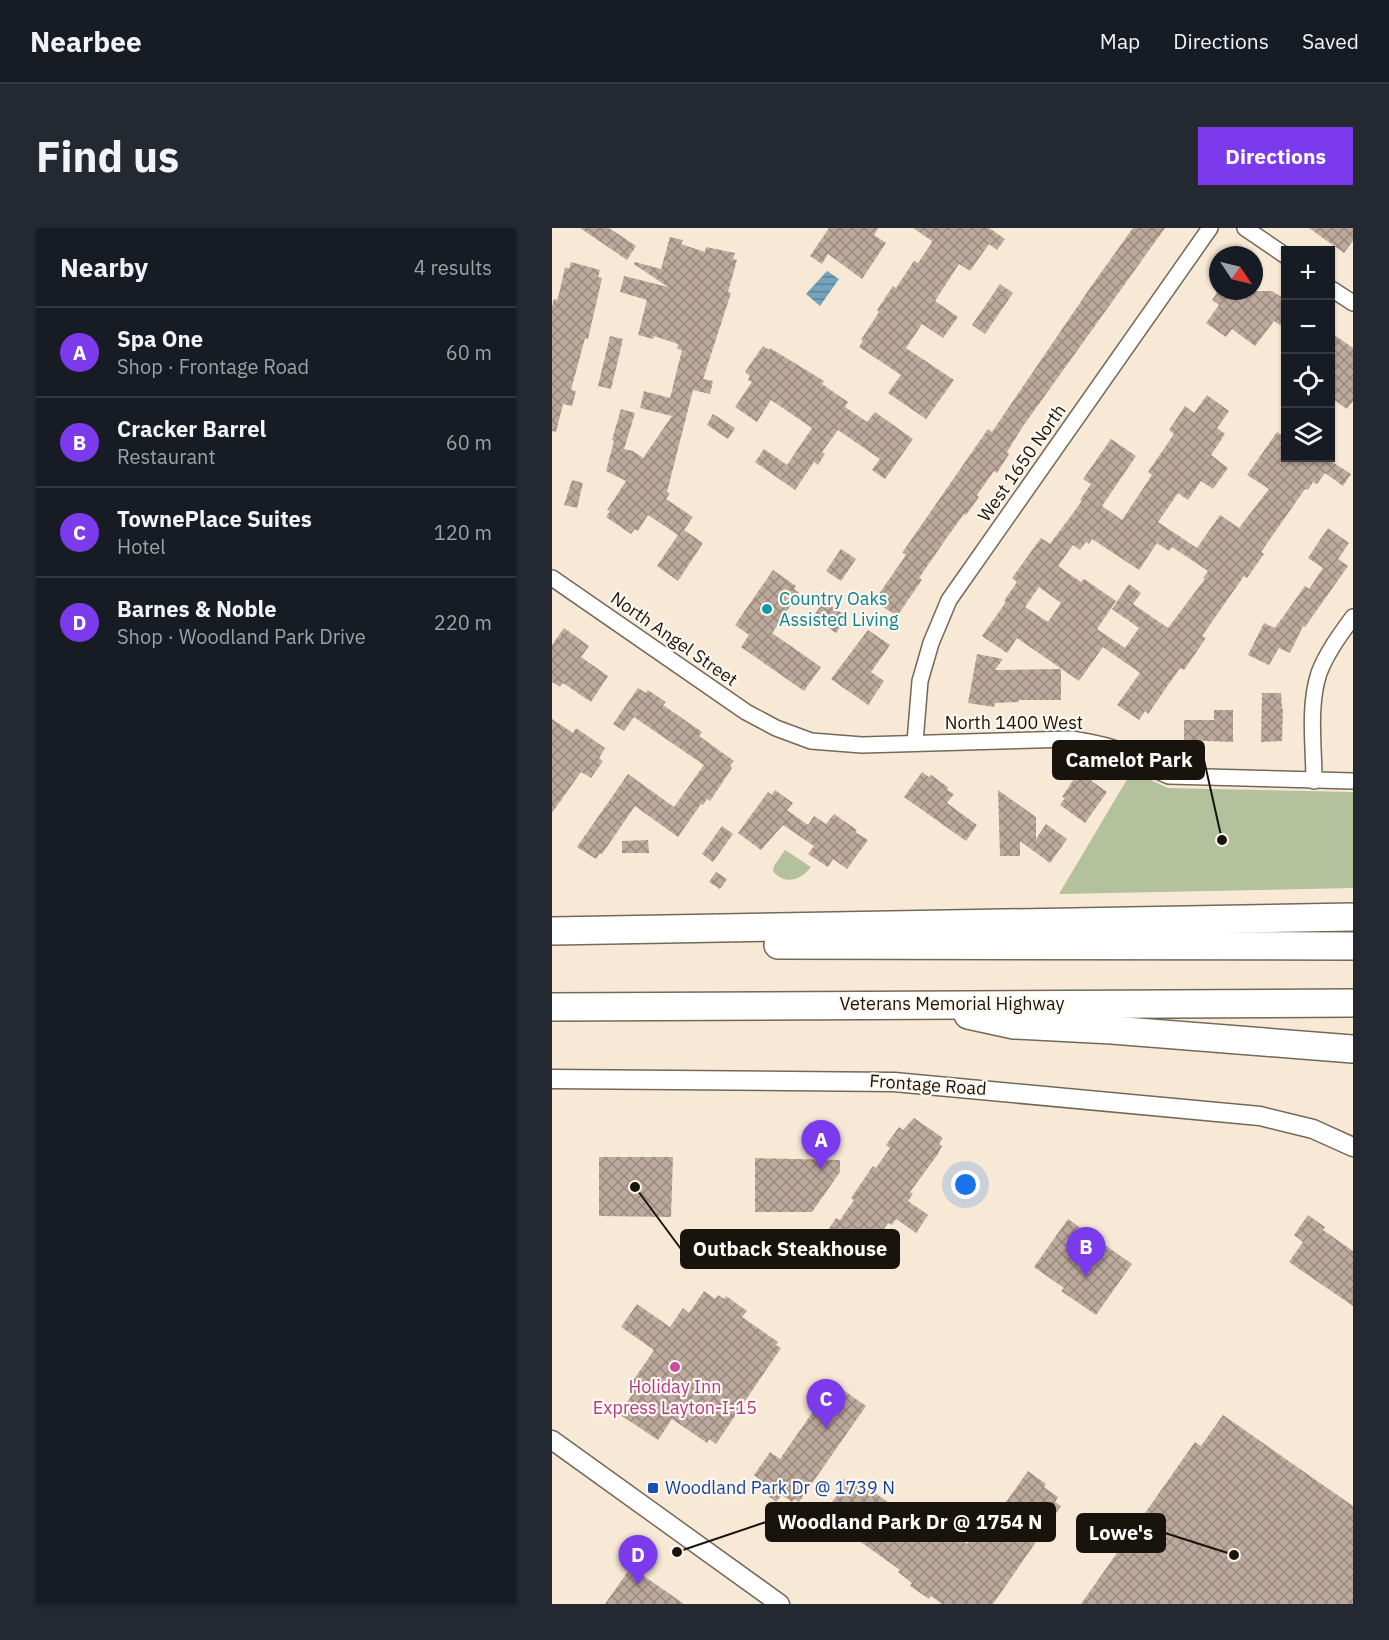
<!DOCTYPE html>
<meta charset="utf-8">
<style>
:root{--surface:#171b24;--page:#242831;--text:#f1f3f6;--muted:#9ea1a6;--line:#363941;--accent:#7c3aed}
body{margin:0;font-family:"IBM Plex Sans",sans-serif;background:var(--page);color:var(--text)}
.controls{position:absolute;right:18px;top:18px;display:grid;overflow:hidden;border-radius:0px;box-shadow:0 2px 4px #0004}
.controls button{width:54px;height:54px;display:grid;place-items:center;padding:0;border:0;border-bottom:2px solid var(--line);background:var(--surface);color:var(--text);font:30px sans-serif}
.compass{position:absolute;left:657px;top:18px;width:54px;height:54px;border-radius:50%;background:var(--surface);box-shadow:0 2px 4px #0004;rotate:125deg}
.you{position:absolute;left:414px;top:957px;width:21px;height:21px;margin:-15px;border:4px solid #fff;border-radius:50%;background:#1a73e8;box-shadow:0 0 0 9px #1a73e833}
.badge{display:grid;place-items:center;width:39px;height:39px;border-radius:50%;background:var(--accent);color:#fff;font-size:20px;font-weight:700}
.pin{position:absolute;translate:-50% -50px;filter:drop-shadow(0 2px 3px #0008)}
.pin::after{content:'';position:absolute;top:32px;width:21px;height:18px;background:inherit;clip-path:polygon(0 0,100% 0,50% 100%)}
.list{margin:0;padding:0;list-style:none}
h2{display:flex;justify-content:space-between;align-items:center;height:78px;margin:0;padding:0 24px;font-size:26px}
h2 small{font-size:20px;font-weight:400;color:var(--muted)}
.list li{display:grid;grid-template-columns:39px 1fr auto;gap:18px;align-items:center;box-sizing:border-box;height:90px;padding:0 24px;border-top:2px solid var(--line)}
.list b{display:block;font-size:22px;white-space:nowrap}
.list p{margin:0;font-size:20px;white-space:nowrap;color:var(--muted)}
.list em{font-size:20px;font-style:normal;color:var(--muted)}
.icon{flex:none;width:33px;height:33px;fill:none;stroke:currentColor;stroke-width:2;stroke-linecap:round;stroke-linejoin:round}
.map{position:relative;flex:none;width:801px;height:1376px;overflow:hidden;border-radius:0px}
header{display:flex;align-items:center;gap:36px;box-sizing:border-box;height:84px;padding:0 30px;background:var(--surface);border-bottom:2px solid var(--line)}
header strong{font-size:28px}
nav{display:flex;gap:33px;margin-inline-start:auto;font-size:21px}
.intro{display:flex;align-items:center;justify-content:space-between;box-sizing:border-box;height:144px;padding:0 36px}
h1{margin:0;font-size:42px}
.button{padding:15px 27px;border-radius:0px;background:var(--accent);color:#fff;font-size:21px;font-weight:700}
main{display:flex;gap:36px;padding:0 36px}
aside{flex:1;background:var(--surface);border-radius:0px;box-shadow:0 2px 4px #0004}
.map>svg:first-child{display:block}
.green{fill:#b3c19d}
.water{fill:url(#water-rules)}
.building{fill:url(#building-cross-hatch);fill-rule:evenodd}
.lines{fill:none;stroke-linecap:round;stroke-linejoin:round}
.minor-casing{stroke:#746857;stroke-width:18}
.tertiary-casing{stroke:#746857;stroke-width:21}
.motorway-casing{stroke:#746857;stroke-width:30}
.minor{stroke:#fff;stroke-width:15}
.tertiary{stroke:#fff;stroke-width:18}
.motorway{stroke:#fff;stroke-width:27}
.culture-dot{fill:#0f9aa8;stroke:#fef8f0;stroke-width:2}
.hotel-dot{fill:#d1479c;stroke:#fef8f0;stroke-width:2}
.transit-dot{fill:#1a4fb4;stroke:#fef8f0;stroke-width:2}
.labels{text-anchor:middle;stroke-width:4.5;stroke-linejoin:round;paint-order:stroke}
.street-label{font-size:18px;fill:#18130c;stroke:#fef8f0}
.culture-label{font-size:18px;fill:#0d838f;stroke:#fef8f0;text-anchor:start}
.hotel-label{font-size:18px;fill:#b23c85;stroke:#fef8f0}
.transit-label{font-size:18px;fill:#164399;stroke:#fef8f0;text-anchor:start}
.leader{fill:none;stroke:#18130c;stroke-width:2}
.callout-dot{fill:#18130c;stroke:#fef8f0;stroke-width:2}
.callout{fill:#18130c;stroke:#18130c;stroke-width:2}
.callout-label{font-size:20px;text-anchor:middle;font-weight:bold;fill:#fff}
</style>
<header>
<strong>Nearbee</strong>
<nav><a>Map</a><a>Directions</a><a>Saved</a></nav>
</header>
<div class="intro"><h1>Find us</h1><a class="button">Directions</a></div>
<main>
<aside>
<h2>Nearby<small>4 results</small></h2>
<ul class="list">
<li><span class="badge">A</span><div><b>Spa One</b><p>Shop · Frontage Road</p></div><em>60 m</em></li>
<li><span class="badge">B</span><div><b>Cracker Barrel</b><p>Restaurant</p></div><em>60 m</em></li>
<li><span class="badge">C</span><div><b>TownePlace Suites</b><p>Hotel</p></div><em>120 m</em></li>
<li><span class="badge">D</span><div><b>Barnes &amp; Noble</b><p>Shop · Woodland Park Drive</p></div><em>220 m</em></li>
</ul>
</aside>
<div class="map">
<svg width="801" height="1376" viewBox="0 0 801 1376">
<defs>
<pattern id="water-rules" width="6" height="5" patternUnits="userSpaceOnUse" patternTransform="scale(1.5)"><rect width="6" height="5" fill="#75a2bc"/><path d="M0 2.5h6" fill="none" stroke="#5f8397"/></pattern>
<pattern id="building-cross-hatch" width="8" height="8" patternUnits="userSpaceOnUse" patternTransform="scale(1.5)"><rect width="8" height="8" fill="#bea99d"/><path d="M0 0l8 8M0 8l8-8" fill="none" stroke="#99887e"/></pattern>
</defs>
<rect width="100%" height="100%" fill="#f8e9d6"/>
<g class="green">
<path d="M580,543L616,560L801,564V660L507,666Z"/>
<path d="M233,622L259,639C249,652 233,658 221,643L222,638Z"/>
</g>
<path class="water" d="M275,43L287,51L268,78L254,66Z"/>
<g class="building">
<path d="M28,0H57L84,18L75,32Z"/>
<path d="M277,0H326L322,7L334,15L310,51L276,26L270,36L258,28Z"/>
<path d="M361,0H437L453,11L445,22L437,16L418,43L407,36L383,73L406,89L391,110L370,96L354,120L402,152L374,191L336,165L349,147L307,119L311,113L309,112L327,84L325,82L341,58L344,60L362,33L366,35L379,16L380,13Z"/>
<path d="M581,0H613L469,201L455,224L457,226L445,245L442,243L425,267L427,269L414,287L412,286L396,308L367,350L370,352L345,388L322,373L354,327L350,325L436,201L440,204L538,60Z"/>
<path d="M757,0H801V13L792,25Z"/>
<path d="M118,9L131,12L129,16L153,24L154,19L183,25L181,31L185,32L176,64L179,65L151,151L161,153L158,166L141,162L115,264L118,265L114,271L141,289L132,302L151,315L126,353L105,338L126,307L96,287L86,303L83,301L79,306L54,289L58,283L55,282L74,253L54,243L62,213L60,212L69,181L83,185L72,221L81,223L91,230L120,188L88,180L92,163L118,170L130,122L125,121L126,116L102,108L101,111L86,107L95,72L68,64L72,48L116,59L82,36L83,34L109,41Z"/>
<path d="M19,34L48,42L46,49L50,50L36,111L33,110L19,162L24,163L20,178L11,176L4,204L0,203V78L2,71L5,72L7,66L13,39L17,41Z"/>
<path d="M448,56L461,65L433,106L420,97Z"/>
<path d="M666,63H720L734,72V101L722,93L703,118L680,101L674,109L654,95L667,77L660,72Z"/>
<path d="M778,104L801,120V173L795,181L778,169Z"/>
<path d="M58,108L71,111L59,161L46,158Z"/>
<path d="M211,118L217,122L218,120L272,153L270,156L296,174L293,179L315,194L323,184L361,211L333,251L320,242L328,231L286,202L270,224L273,226L266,237L262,234L243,262L203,234L212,221L235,237L260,200L219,172L205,194L183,179L200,154L196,152L198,148L193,144Z"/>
<path d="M655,167L677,183L665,200L673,206L659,227L676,240L661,261L649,253L636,272L626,265L606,294L645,320L668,287L687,300L717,261L695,247L725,204L734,210V230H774L799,246L791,258L773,245L765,256L761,254L756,262L753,261L709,324L712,326L695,350L692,348L650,408L654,410L632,442L628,440L596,486L593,483L587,492L565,477L588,445L551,419L527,453L465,410L455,425L430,408L454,374L452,373L465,354L460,350L489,310L498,316L530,273L528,272L539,256L531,251L559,211L584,228L550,278L570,292L600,247L596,244L622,206L617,202L633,178L642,185ZM540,311L587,342L605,315L617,323L620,319L656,343L651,350L653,351L616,400L581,376L589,365L577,356L560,381L587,400L573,420L545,401L564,373L532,351L529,354L506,338L521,317L528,322L534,314L537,316ZM487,359L509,375L496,394L473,379Z"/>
<path d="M161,186L183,200L176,211L155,197Z"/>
<path d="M20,252L31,255L25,280L12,277Z"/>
<path d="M776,300L797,315L786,331L796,338L753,399L751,398L738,425L727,420L717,437L696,427L712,395L723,400L753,358L757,361L771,340L756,330Z"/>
<path d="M289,321L304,331L289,353L274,343Z"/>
<path d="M221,342L244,358L242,361L247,365L220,405L269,439L252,463L189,419L197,407L183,397Z"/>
<path d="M272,373L295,389L284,405L261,389Z"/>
<path d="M12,400L37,418L29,429L56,448L39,474L11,455L8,459L0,454V417Z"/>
<path d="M316,402L338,417L319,444L332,453L316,477L279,451Z"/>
<path d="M425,426L451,431L443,442L509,441V472H467V474L443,475L442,479L416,475Z"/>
<path d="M86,460L94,465L96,462L114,474L111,477L150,504L147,508L182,533L178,538L180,540L158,573L155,571L151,577L149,576L126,609L83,578L50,626L48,625L44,631L25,619L76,546L122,579L152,537L82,489L72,503L61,496Z"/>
<path d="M710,465H729L730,481H731L730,513L709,514Z"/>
<path d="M662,482H681V514L632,512V492H662Z"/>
<path d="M0,491L21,505L24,500L53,520L47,530L51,533L39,550L29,544L0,585Z"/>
<path d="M370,544L377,549L379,547L396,559L395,562L402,566L395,575L425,597L414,613L352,569Z"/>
<path d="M530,546L555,564L533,595L508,577L513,570L510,569L522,551L525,553Z"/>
<path d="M223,562L241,575L235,582L256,597L262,588L274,596L282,586L305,602L303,604L316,612L295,641L281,631L276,639L256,626L262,618L231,597L209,622L186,605L216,564L220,567Z"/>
<path d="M446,562L484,589V611L494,596L515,611L498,635L468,613V628H448Z"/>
<path d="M170,598L181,606L161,634L150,626Z"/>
<path d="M96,612L97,625H70V613Z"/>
<path d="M164,644L175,651L168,661L157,654Z"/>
<path d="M362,890L391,910L387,916L390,918L386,926L358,964L361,966L356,973L376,987L364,1005L344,991L340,997L336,995L310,1034L306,1032L303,1037L296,1032L295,1034L278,1022L279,1020L274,1017L277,1012L272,1008L284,990L288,992L302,972L299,970L321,938L324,940L338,920L334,917L347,899L351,902Z"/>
<path d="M47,929H121L119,989L47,988Z"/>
<path d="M203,930L288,932V944L260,984H203Z"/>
<path d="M756,987L773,999L771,1002L801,1023V1078L737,1034L751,1014L742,1007Z"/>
<path d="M516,991L580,1036L544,1087L509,1063L512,1060L482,1039Z"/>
<path d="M152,1063L163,1071L166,1067L172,1071L174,1068L195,1083L190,1089L226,1114L224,1117L229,1120L164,1216L157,1211L155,1215L120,1191L106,1212L67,1186L82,1164L76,1160L102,1122L69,1099L85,1076L118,1099L131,1080L137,1085Z"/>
<path d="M281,1155L314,1178L247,1274L242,1271L240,1274L230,1267L224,1274L206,1260L211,1254L202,1247L218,1224L228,1231Z"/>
<path d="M671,1187L801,1278V1376H529L643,1214L649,1218Z"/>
<path d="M476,1243L494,1256L492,1259L506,1269L503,1274L509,1278L441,1376H390L379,1368L377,1371L358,1358L360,1355L346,1344L348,1342L275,1290L279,1285L274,1282L285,1267L282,1265L292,1251L301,1258L305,1252L351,1285L352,1283L358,1287L363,1280L369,1284L379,1283L394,1293L396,1302L415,1316L427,1300L425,1287L447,1284Z"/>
<path d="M79,1339L132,1376H53Z"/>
</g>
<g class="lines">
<defs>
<g id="minor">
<path d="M693,0L734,28"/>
<path d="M778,60L801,75"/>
<path d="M0,350L194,484L224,500L259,513L310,517L521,511C536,514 552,516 567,522C584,530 599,541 617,548L801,553"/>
<path d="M363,514L368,453L379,415L397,372L658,0"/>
<path d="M762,553C762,518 756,479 767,445C775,424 788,407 801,389"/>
</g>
<g id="tertiary">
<path d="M0,851L342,854L708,888L761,901L801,919"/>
<path d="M0,1212L228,1376"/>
</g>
<g id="motorway">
<path d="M0,703L801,689"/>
<path d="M226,717L801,718"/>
<path d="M0,779L801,775"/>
<path d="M416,787L462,797L560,802L801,821"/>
</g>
</defs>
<use href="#minor" class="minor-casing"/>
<use href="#tertiary" class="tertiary-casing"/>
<use href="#motorway" class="motorway-casing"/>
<use href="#minor" class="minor"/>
<use href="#tertiary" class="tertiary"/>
<use href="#motorway" class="motorway"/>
</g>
<circle class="culture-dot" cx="215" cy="381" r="6"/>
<circle class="hotel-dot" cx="123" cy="1139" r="6"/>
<rect class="transit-dot" x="95" y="1254" width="12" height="12" rx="3"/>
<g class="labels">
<g class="street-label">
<text transform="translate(470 235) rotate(-55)" y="6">West 1650 North</text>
<text transform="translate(122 411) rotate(35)" y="6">North Angel Street</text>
<text x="462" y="501">North 1400 West</text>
<text x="400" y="782">Veterans Memorial Highway</text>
<text transform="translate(376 857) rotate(4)" y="6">Frontage Road</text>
</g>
<g class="culture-label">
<text x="227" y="377">Country Oaks<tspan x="227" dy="21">Assisted Living</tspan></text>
</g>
<g class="hotel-label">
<text x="123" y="1165">Holiday Inn<tspan x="123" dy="21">Express Layton-I-15</tspan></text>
</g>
<g class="transit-label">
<text x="113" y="1266">Woodland Park Dr @ 1739 N</text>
</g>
</g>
<path class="leader" d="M670 612L652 532M83 959L129 1021M125 1324L214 1294M682 1327L613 1305"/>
<g class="callout-dot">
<circle cx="670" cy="612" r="6"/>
<circle cx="83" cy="959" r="6"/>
<circle cx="125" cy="1324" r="6"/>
<circle cx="682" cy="1327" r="6"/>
</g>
<g class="callout">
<rect x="501" y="513" width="151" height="38" rx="6"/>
<rect x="129" y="1002" width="218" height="38" rx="6"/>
<rect x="214" y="1275" width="289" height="38" rx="6"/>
<rect x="525" y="1286" width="88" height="38" rx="6"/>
</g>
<g class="callout-label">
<text x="577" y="539">Camelot Park</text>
<text x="238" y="1028">Outback Steakhouse</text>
<text x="358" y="1301">Woodland Park Dr @ 1754 N</text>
<text x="569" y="1312">Lowe's</text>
</g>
</svg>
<div class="controls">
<button>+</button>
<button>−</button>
<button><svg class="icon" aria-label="locate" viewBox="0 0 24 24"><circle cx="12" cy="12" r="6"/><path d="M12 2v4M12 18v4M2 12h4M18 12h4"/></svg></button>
<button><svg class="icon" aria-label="layers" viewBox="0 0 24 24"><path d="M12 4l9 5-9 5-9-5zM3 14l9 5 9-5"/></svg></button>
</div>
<svg class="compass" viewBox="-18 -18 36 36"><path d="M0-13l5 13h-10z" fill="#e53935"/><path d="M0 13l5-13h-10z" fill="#9ea1a6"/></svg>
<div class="you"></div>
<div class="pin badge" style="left:269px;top:942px">A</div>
<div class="pin badge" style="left:534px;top:1049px">B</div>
<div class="pin badge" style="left:274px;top:1201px">C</div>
<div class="pin badge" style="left:86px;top:1357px">D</div>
</div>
</main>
